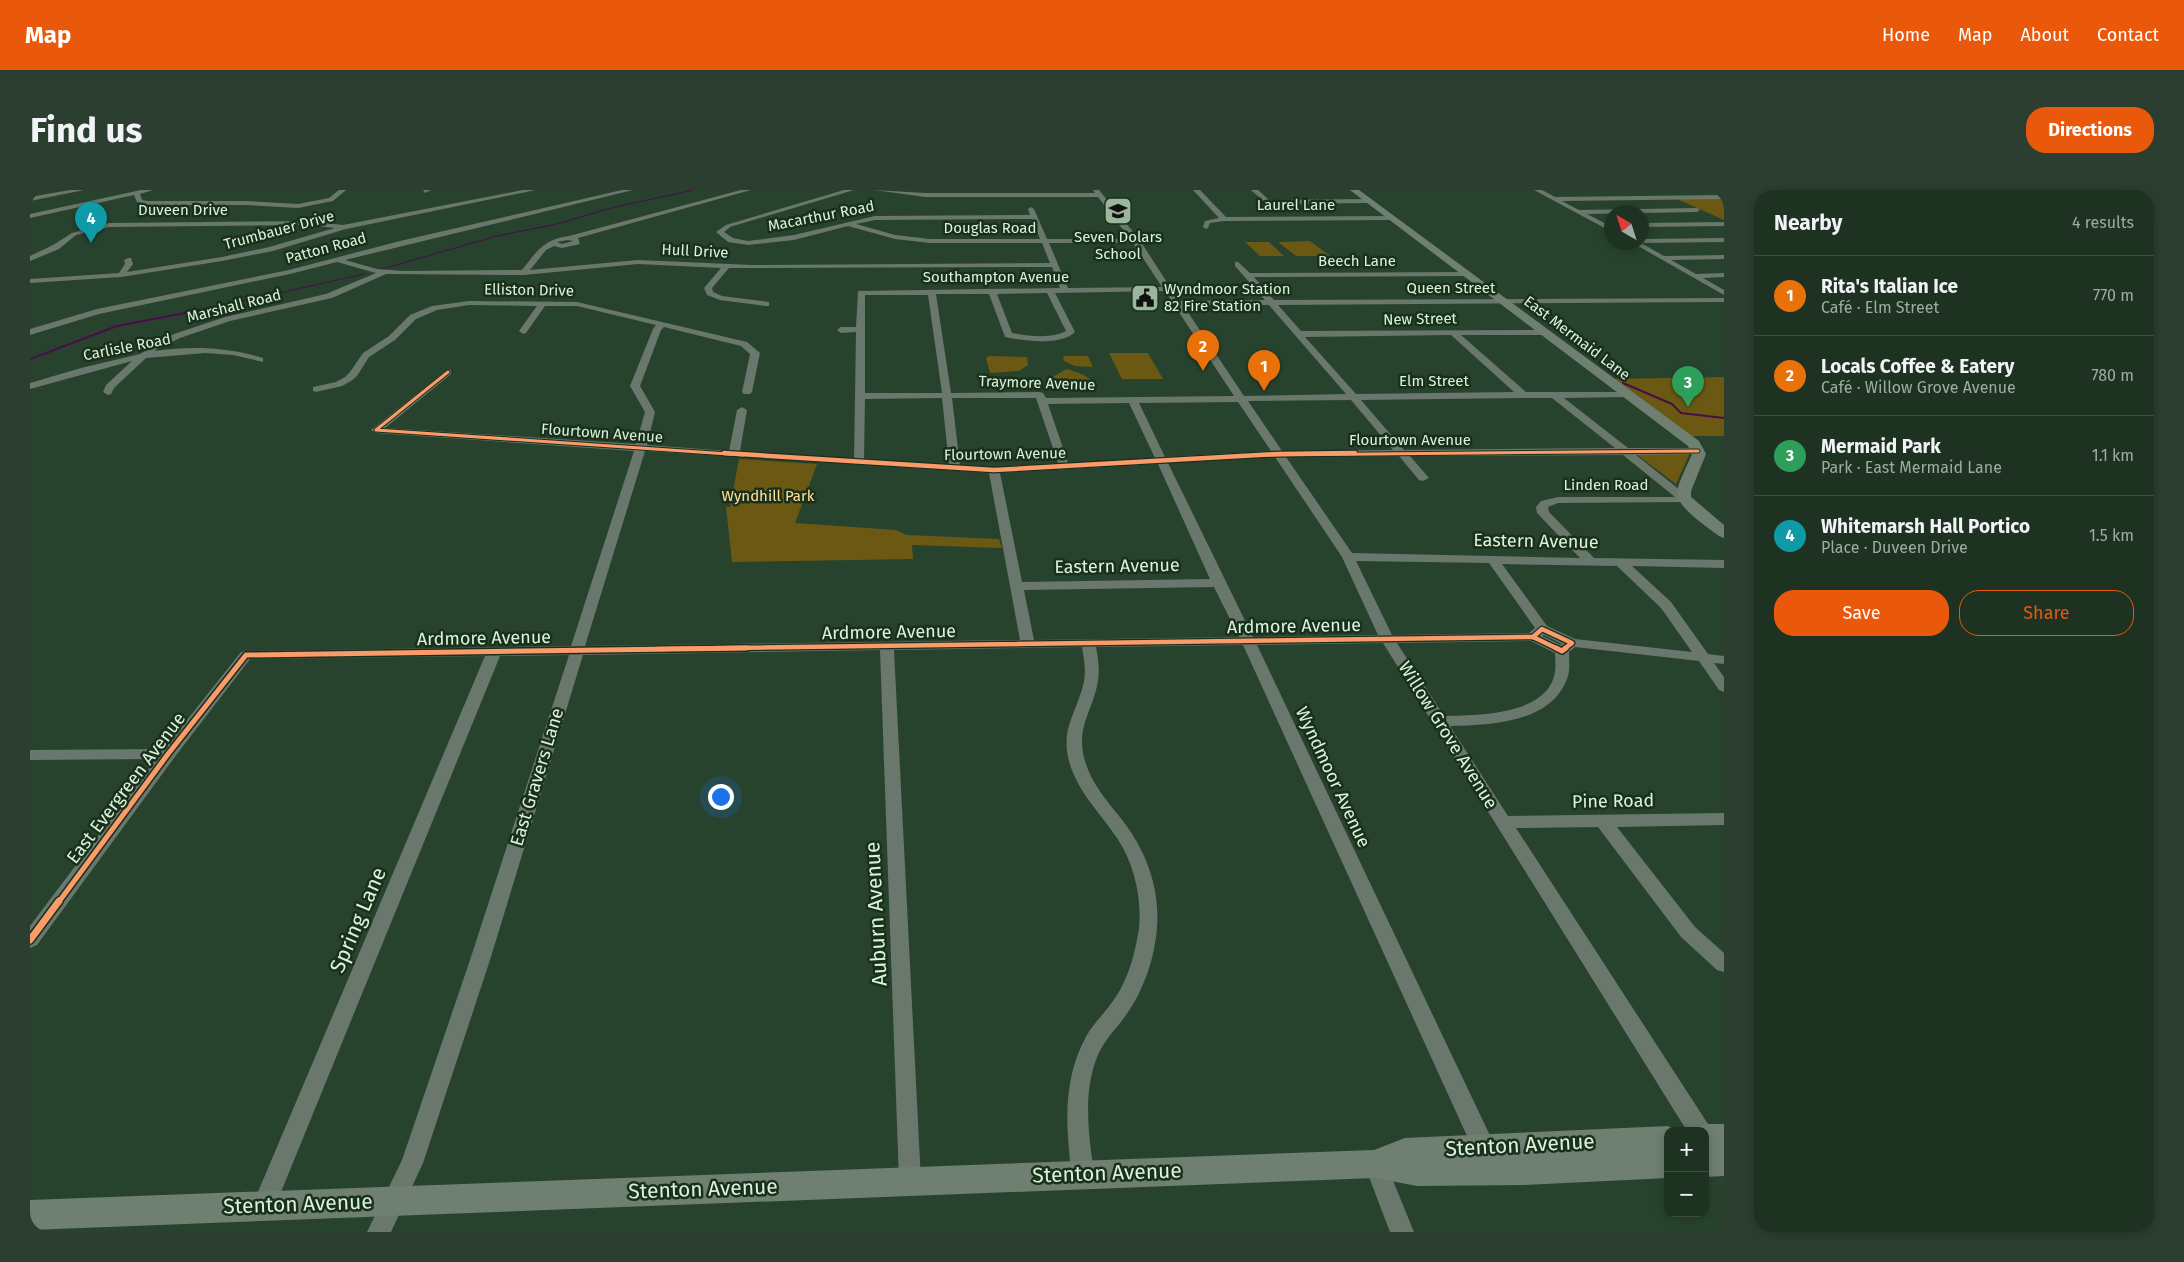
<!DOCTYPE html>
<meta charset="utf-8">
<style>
:root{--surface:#1e3222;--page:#2b3e2f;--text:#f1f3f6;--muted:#a1aaa5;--line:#3c4d40;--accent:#ea580c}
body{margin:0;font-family:"Fira Sans",sans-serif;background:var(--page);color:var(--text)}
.controls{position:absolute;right:15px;bottom:15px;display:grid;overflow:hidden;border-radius:10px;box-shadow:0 2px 12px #0003}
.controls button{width:45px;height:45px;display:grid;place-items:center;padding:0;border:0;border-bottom:1px solid var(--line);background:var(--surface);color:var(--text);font:25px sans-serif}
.compass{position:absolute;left:1574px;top:15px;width:45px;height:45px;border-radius:50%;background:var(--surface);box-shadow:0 2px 12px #0003;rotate:321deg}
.you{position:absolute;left:690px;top:606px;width:18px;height:18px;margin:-12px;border:4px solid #fff;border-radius:50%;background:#1a73e8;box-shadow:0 0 0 8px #1a73e833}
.badge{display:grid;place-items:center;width:32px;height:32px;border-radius:50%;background:var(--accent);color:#fff;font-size:16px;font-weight:700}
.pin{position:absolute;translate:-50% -41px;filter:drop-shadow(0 1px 2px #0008)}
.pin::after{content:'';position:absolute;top:26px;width:18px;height:15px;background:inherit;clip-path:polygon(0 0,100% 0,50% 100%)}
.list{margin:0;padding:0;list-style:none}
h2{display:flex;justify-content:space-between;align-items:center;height:65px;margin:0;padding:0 20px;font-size:21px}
h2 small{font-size:16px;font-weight:400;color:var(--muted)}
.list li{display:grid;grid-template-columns:32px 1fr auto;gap:15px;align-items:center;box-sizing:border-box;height:80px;padding:0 20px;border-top:1px solid var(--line)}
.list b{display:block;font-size:19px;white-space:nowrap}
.list p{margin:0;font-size:16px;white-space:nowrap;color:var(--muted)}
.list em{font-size:16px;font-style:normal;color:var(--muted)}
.actions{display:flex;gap:10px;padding:15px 20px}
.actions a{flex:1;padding:11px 0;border:1px solid var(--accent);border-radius:20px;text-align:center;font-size:18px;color:var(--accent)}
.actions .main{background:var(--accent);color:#fff}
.map{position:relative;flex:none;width:1694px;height:1042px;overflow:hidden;border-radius:20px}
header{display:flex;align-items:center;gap:30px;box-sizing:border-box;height:70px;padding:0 25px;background:var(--accent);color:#fff}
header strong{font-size:24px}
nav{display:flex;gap:28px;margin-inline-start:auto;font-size:18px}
.intro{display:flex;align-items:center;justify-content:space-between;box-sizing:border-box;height:120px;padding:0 30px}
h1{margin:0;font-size:35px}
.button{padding:12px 22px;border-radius:20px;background:var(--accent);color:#fff;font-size:18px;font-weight:700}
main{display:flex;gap:30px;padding:0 30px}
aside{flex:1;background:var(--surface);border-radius:20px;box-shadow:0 2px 12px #0003}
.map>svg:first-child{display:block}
.green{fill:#6b5913}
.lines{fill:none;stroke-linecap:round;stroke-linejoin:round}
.stream-far1{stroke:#4b0c4c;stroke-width:1}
.stream{stroke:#4b0c4c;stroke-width:2}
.minor{fill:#69776c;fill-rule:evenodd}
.major{fill:#6f8072;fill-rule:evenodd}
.cycleway-far3-casing{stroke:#1a2f1c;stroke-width:5}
.cycleway-far2-casing{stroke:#1a2f1c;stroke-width:7}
.cycleway-far1-casing{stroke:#1a2f1c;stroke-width:8}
.cycleway-casing{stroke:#1a2f1c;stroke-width:10}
.cycleway-far3{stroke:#fa9b69;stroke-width:3}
.cycleway-far2{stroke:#fa9b69;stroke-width:4.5}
.cycleway-far1{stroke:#fa9b69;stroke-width:5}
.cycleway{stroke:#fa9b69;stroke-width:7}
.labels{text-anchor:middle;stroke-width:5;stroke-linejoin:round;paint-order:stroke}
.far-street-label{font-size:15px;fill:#d9f4db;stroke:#1a2f1c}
.far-poi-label{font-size:15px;fill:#d9f4db;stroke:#1a2f1c}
.far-park-label{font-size:15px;fill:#ffe098;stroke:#1a2f1c}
.street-label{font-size:18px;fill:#d9f4db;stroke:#1a2f1c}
.near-street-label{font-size:21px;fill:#d9f4db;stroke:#1a2f1c}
</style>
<header>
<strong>Map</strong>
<nav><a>Home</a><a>Map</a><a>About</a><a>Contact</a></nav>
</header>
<div class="intro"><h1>Find us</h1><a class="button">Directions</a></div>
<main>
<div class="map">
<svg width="1694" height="1042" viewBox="0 0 1694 1042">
<rect width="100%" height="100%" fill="#28432d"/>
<g class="green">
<path d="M1694,8V30L1647,9Z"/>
<path d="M1280,51L1300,66H1266L1248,52Z"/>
<path d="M1215,52H1239L1254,66H1230Z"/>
<path d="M1079,163H1118L1133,189H1092Z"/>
<path d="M959,166L997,167L998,175L989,181L960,183L956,168Z"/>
<path d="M1033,166H1058L1063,177L1045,176L1034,171Z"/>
<path d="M1037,179L1054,185L1061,190V195C1046,207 1035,200 1019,194L1017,190Z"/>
<path d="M1694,187V246H1662L1583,189Z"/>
<path d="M1606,264H1658L1659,265L1646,294Z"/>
<path d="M709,269L787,274L765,333L866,340L876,345L969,349L972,358L882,355L883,369L702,372L696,317H700Z"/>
</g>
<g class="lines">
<g class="stream-far1">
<path d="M352,79L467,46L527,34L581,18L663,0"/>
<path d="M196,115L334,84"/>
</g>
<g class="stream">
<path d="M0,169L87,136L202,114"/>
<path d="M1593,193L1642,214L1651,223L1694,228"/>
</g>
<g class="minor">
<path d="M40,0H54L0,11V7Z"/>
<path d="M111,0H123L110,4L112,10L118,11H217L268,14L299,8L309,0H316L303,11L268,18L217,15H118L107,12L104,5L0,28V24Z"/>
<path d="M393,0H401L395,3Z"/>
<path d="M493,0H506L316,39L243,61L192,71L91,87L0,93V89L89,83L95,74L94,70L98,68H101L103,74L97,82L192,67L239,57L305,38L278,35L79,37L46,45L29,59L0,71V66L23,55L42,43L79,33L278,31L313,35Z"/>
<path d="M592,0H603L315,70L347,79L373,81L492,80C507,61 514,49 539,46L711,0H721L548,48L550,54L532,58L524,56L516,60L500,80L608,70L722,75L1020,73L1012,53H900L865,49L818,36L764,50L718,55L698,52L686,42L696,35L814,0H824L700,37L694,42L703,48L718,51L764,45L845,26L1000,25L998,19L1001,17L1004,19L1017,49H1100L1068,7H895L844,0L895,3H1065L1063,0H1069L1109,49L1149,111L1235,110L1205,76V72H1208L1220,83L1436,82L1440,84L1436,86L1224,87L1244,110L1694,108V112L1248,115L1271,141L1516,140V144L1513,145H1431L1496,202H1600L1602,204L1597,207L1534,208L1598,258H1668L1673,261L1668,264L1606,265L1660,308L1662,310L1660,312L1528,313L1518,317L1519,322L1564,368L1694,370V378L1602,376L1641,412L1678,464L1694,466V474L1684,473L1694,487V502L1689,500L1669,471L1545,457L1539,462C1539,470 1540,479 1538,486C1523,533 1462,535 1420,536L1478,626L1694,623V635L1587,637L1665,737L1694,763V782L1687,780L1651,747L1568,637L1486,638L1678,934L1681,941L1678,948L1675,949V941H1657L1353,453L1227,455L1464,954L1467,962L1464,970L1456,973L1448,970L1213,455L1066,457C1068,468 1070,480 1068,491C1063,521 1045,538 1055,571C1062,595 1078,612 1093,631C1116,661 1130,698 1127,737C1125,767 1114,800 1096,825C1087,838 1075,849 1068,865C1052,902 1059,945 1064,984L1061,992L1053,995L1045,992C1040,981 1040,970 1039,959C1035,919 1037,880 1057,845C1063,834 1073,825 1080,815C1097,794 1105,765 1109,738C1112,708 1104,673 1087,648C1070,623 1047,601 1039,571C1030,538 1048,521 1054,491C1056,480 1054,469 1052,457L864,460L891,991L888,999L880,1002L872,999L869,991L850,460L553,465L460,770L393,973L361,1042H337L372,970L440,770L539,465L470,466L242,1024L234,1028L226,1024L222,1016L455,466L220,469L144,568L7,755L0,758V736L126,569L0,570V560L134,559L211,462L216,461L541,456L604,261L346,243L341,240L418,179L421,180V184L355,238L606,254L615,222L600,196L623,139L626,135L547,116H515L496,143L493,144L489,141L507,116L439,115L407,120L386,129L365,150L339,167L327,186L321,191L312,196L286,202L283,201V197L306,192L315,187L320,182L333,163L359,146L380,125L402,116L439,111L547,112L717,152L730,163L722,202L720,204H714L712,202L720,164L711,156L634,137L631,140L610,196L625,222L617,255L699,261L707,220L712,217L717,220L710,261L824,269L826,142L811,143L807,140L811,137H826L828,101L1030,98L1022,77L699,78L682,98L683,102L692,106L739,112V116H736L690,110L677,105L674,98L691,78L608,74L494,85L356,84L302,108L200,131L150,148L124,161C164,156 195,157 233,168V172L203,165L175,163L116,168L84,198L81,204L78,205L73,202L76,195L102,171L0,199V193L51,178L110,164L144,144L195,127L296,104L346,83L307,72L260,84L69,124L0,145V139L67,119L259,80L370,51ZM1002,29L1010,49H900L865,45L826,34L845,30ZM538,50L543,51L532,54L527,52ZM1019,53H1103L1132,97L1038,98ZM1135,101L1204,206L1016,208L1013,203L1010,202L921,203L906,104H959L975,147C993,151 1031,156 1045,142L1025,103ZM1017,103L1036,141C1021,149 998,146 982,143L967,104ZM835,105H898L912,203H835ZM1153,115H1239L1316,204L1214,206ZM1421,145L1484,202L1326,204L1275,147ZM912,208L919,275L834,270L835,209ZM922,208H1006L1028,273L964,277L930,276ZM1491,208H1522L1585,258L1374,260L1331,210ZM1321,210L1363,260L1252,261L1218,211ZM1208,212L1241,261L1135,267L1109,213ZM1099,213L1125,268L1038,273L1018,214ZM615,261L959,283L990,450L555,456ZM1593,265L1645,307H1528L1511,311L1506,317L1507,323L1550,368L1322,363L1256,267L1369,266L1389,290L1393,291L1399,288L1380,266ZM1245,267L1312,367L1348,445L1223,447L1138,273ZM1128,274L1180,389L992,392L970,283ZM1326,371L1459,373L1505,438L1499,443L1362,445ZM1472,374L1587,376L1631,418L1662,462L1545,449L1517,436ZM1184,397L1209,447L1004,450L994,400ZM1514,445L1532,454L1531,455L1512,446ZM1501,451L1525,463C1525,469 1526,476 1525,482C1518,526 1446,525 1414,526L1367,453Z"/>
<path d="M1163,0H1170L1196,27L1361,26L1364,28L1361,30L1194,31L1180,33L1178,38L1176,39L1173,37L1175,31L1189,28Z"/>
<path d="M1221,0H1228L1239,10L1338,9L1341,11L1338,13L1243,14L1247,18L1244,20Z"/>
<path d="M1504,0H1512L1525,7L1694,5V9L1532,11L1549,20L1667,18L1670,20L1667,22L1557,24L1582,37V42Z"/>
<path d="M1694,32V36L1612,37V33Z"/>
<path d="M1694,48V52L1611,53L1634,66L1694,65V69L1641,70L1666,84L1694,83V87L1673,88L1694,100V105L1601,52H1612V49Z"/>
<path d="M1345,963L1353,966L1384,1042H1360L1334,974L1337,966Z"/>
</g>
<g class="major">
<path d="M1320,0H1329L1669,251L1676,264L1661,301V307L1694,335V348L1689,346C1678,338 1644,315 1647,301C1650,289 1657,276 1662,264L1658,256Z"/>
<path d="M1675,934H1694V986L1675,987V941H1664L1665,938Z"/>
<path d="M1638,936L1648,941H1638V988L1493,995L1387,996L1345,988L0,1040V1010L1344,960L1375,948Z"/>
</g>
<defs>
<g id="cycleway-far3">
<path d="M418,182L346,240L713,265"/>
<path d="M1236,265L1668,261"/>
</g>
<g id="cycleway-far2">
<path d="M694,263L964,280L1248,264L1325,263"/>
<path d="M1503,447L1528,459"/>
<path d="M1503,447L1512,439L1542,453L1534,459"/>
<path d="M627,459L1503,447"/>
</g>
<g id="cycleway-far1">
<path d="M1526,458L1532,461L1536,458"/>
<path d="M28,713L138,564L216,465L717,458"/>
</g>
<path id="cycleway" d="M0,750L29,711"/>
</defs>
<use href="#cycleway-far3" class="cycleway-far3-casing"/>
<use href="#cycleway-far2" class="cycleway-far2-casing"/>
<use href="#cycleway-far1" class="cycleway-far1-casing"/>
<use href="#cycleway" class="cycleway-casing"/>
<use href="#cycleway-far3" class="cycleway-far3"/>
<use href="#cycleway-far2" class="cycleway-far2"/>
<use href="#cycleway-far1" class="cycleway-far1"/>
<use href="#cycleway" class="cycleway"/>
</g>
<defs>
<symbol id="school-square" viewBox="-11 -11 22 22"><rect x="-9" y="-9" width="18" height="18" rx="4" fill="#9bb69e" stroke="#1a2f1c"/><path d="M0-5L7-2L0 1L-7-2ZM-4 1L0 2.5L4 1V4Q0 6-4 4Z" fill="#111"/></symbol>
<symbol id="civic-square" viewBox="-11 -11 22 22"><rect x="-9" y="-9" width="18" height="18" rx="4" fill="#9bb69e" stroke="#1a2f1c"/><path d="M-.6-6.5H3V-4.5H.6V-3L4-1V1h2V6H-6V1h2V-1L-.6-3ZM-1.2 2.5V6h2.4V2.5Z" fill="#111"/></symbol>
</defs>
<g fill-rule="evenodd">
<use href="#school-square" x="1072" y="5" width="32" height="32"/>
<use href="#civic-square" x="1099" y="92" width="32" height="32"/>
</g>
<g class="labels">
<g class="far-street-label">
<text x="1266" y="20">Laurel Lane</text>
<text x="153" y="25">Duveen Drive</text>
<text transform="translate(791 26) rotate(-11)" y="5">Macarthur Road</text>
<text x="960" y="43">Douglas Road</text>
<text transform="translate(249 40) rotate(-15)" y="5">Trumbauer Drive</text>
<text transform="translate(296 58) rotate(-15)" y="5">Patton Road</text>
<text transform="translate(665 61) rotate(3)" y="5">Hull Drive</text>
<text x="1327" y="76">Beech Lane</text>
<text x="966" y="92">Southampton Avenue</text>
<text x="1421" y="103">Queen Street</text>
<text transform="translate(499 100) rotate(1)" y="5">Elliston Drive</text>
<text transform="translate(204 116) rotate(-14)" y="5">Marshall Road</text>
<text transform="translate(1390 129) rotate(-1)" y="5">New Street</text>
<text transform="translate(1547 148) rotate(37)" y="5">East Mermaid Lane</text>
<text transform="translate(97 157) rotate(-11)" y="5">Carlisle Road</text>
<text x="1404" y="196">Elm Street</text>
<text transform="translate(1007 193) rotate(2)" y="5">Traymore Avenue</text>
<text transform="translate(572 243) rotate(4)" y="5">Flourtown Avenue</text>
<text x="1380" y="255">Flourtown Avenue</text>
<text transform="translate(975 264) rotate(-1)" y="5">Flourtown Avenue</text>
<text x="1576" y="300">Linden Road</text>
</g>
<g class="far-poi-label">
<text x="1088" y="52">Seven Dolars<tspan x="1088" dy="17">School</tspan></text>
<text x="1134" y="104" text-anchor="start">Wyndmoor Station<tspan x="1134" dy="17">82 Fire Station</tspan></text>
</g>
<g class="far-park-label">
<text x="738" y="311">Wyndhill Park</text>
</g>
<g class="street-label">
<text transform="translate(1506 351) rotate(1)" y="6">Eastern Avenue</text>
<text transform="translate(1087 376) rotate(-1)" y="6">Eastern Avenue</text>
<text transform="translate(1264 436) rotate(-1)" y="6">Ardmore Avenue</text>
<text transform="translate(859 442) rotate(-1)" y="6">Ardmore Avenue</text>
<text transform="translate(454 448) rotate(-1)" y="6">Ardmore Avenue</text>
<text transform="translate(1418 545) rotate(58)" y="6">Willow Grove Avenue</text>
<text transform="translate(507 587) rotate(-73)" y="6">East Gravers Lane</text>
<text transform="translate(1303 587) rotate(65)" y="6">Wyndmoor Avenue</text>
<text transform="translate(96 598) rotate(-53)" y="6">East Evergreen Avenue</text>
<text transform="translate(1583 611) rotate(-1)" y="6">Pine Road</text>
</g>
<g class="near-street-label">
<text transform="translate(846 724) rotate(-93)" y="7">Auburn Avenue</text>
<text transform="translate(328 730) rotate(-67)" y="7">Spring Lane</text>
<text transform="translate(1490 955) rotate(-3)" y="7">Stenton Avenue</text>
<text transform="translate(1077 983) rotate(-2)" y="7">Stenton Avenue</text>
<text transform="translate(673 999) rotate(-2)" y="7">Stenton Avenue</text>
<text transform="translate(268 1014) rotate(-2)" y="7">Stenton Avenue</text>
</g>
</g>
</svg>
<div class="controls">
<button>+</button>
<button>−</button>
</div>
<svg class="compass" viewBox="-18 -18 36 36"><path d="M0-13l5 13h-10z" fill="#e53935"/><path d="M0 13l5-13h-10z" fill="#a1aaa5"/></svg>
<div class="you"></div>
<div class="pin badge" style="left:1234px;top:201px;background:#e8710a">1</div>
<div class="pin badge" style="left:1173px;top:181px;background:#e8710a">2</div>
<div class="pin badge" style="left:1658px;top:217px;background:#2e9e5b">3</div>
<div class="pin badge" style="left:61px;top:53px;background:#0f9aa8">4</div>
</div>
<aside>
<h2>Nearby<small>4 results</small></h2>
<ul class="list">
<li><span class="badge" style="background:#e8710a">1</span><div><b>Rita's Italian Ice</b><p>Café · Elm Street</p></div><em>770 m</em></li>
<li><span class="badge" style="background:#e8710a">2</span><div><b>Locals Coffee &amp; Eatery</b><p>Café · Willow Grove Avenue</p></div><em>780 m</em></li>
<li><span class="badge" style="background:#2e9e5b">3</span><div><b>Mermaid Park</b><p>Park · East Mermaid Lane</p></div><em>1.1 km</em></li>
<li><span class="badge" style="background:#0f9aa8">4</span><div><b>Whitemarsh Hall Portico</b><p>Place · Duveen Drive</p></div><em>1.5 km</em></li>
</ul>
<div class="actions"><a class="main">Save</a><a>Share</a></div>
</aside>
</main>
